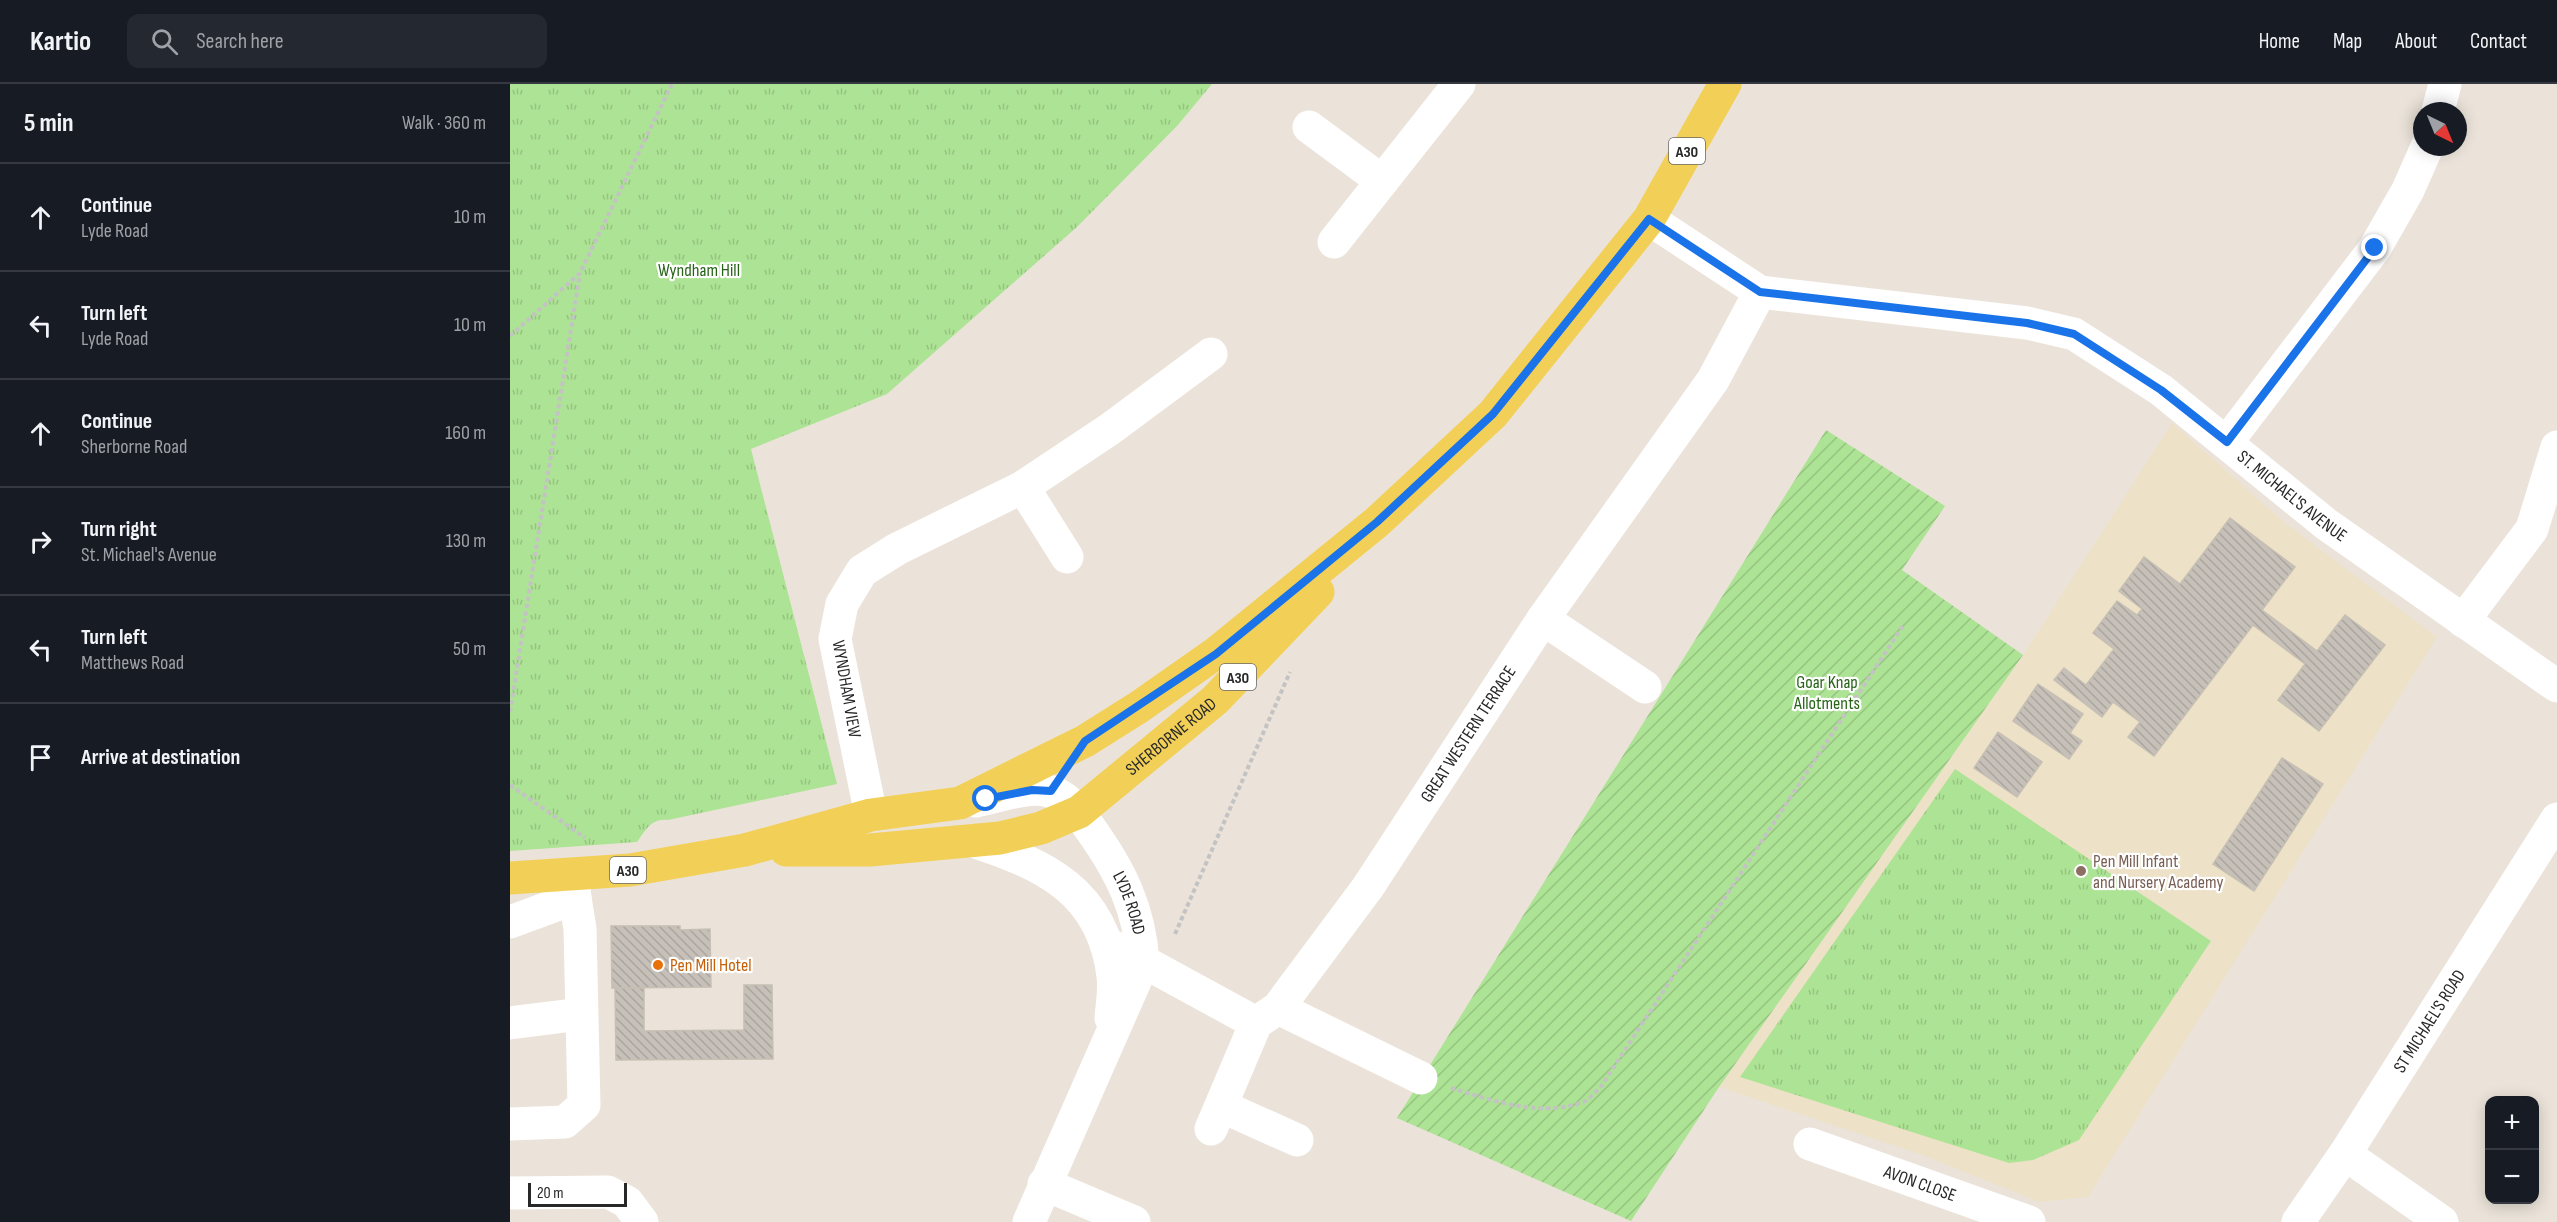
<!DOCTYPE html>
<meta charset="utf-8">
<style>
:root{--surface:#171b24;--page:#242831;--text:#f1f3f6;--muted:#9ea1a6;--line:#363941}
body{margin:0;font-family:"Sofia Sans Condensed",sans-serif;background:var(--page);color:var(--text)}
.controls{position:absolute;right:18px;bottom:18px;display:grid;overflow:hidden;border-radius:12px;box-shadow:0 3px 15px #0003}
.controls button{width:54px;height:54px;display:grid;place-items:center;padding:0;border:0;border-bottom:2px solid var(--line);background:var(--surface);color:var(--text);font:30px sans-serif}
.compass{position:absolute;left:1903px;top:18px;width:54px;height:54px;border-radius:50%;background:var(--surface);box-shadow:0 3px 15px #0003;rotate:137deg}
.scale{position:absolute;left:18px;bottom:15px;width:99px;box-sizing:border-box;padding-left:6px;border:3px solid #282828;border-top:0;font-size:16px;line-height:21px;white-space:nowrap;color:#282828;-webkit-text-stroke:4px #fff;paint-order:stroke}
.stop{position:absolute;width:18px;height:18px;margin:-14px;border:4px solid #1a73e8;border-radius:50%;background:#fff}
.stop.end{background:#1a73e8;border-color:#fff;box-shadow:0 2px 6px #0008}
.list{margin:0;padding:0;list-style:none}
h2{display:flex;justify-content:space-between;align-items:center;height:78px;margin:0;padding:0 24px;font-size:26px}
h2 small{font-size:20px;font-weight:400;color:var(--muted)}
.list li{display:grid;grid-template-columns:39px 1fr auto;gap:18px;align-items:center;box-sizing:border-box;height:108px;padding:0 24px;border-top:2px solid var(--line)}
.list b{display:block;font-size:22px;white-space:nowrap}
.list p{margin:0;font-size:20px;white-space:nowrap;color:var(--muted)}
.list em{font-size:20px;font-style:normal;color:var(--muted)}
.icon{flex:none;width:33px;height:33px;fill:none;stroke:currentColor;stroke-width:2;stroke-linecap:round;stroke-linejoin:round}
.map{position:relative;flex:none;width:2047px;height:1138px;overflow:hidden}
header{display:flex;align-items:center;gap:36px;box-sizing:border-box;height:84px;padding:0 30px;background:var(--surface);border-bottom:2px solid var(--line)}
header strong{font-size:28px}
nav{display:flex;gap:33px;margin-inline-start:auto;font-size:21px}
.search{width:420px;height:54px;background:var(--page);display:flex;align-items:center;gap:15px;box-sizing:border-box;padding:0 21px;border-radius:12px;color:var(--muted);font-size:22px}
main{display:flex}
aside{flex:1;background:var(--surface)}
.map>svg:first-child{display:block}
.education{fill:#ede1c7}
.grass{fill:url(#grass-tufts)}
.garden{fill:url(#garden-furrows)}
.building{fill:url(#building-back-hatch);stroke:#c6bfb3;stroke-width:1.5}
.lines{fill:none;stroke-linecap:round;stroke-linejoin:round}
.path{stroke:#c3c3c3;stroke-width:4;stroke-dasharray:4.5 3;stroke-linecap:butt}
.minor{stroke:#fff;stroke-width:33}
.major{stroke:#f2d057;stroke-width:33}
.route{stroke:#1a73e8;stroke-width:8}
.education-dot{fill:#8d6e63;stroke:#fff;stroke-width:2}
.food-dot{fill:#e8710a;stroke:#fff;stroke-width:2}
.labels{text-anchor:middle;stroke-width:4.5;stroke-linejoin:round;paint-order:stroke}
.shield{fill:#fff;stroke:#686868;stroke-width:1.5}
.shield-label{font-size:16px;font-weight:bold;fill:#282828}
.park-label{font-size:18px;fill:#276418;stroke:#fff}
.street-label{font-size:18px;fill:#282828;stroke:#fff}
.education-label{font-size:18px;fill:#785e54;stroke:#fff;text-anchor:start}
.food-label{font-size:18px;fill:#c56008;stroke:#fff;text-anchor:start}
</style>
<header>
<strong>Kartio</strong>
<div class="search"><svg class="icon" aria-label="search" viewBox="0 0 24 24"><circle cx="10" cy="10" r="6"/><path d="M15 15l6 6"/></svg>Search here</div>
<nav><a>Home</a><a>Map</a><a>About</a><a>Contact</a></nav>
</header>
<main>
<aside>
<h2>5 min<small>Walk · 360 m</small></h2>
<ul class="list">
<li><svg class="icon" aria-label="ahead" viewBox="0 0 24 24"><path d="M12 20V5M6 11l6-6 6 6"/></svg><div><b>Continue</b><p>Lyde Road</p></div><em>10 m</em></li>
<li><svg class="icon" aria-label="left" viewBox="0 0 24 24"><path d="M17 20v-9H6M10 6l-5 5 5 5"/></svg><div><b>Turn left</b><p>Lyde Road</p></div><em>10 m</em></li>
<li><svg class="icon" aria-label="ahead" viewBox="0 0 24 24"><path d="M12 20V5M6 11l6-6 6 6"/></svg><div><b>Continue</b><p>Sherborne Road</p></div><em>160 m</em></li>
<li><svg class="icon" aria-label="right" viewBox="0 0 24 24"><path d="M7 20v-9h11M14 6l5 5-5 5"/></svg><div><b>Turn right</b><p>St. Michael's Avenue</p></div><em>130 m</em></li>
<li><svg class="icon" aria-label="left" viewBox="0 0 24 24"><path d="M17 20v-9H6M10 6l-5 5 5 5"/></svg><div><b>Turn left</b><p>Matthews Road</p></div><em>50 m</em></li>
<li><svg class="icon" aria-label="arrive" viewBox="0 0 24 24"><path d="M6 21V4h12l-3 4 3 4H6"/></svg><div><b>Arrive at destination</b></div></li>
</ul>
</aside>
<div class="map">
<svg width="2047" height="1138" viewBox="0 0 2047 1138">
<defs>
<pattern id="grass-tufts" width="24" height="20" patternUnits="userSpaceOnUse" patternTransform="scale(1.5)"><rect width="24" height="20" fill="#ade394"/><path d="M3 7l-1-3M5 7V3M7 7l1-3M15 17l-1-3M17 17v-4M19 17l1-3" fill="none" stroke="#95c380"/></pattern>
<pattern id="garden-furrows" width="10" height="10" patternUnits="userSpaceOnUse" patternTransform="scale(1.5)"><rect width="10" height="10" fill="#ade394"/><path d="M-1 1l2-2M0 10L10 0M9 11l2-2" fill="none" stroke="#95c380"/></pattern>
<pattern id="building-back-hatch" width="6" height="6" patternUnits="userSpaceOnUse" patternTransform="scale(1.5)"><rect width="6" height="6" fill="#c6c0b9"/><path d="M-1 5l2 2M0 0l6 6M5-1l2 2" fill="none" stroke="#aaa59f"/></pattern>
</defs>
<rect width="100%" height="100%" fill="#ebe3d9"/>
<path class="education" d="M1662,339L1774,438L1927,553L1578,1113L1529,1118L1412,1071L1209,1003L1513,571Z"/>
<g class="grass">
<path d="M0,0H702L667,42L567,143L377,310L241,365L327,700L158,736C141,734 136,746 127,758L0,767Z"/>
<path d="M1445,685L1701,857L1569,1056L1523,1076L1499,1079L1230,993Z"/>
</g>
<path class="garden" d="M1316,346L1435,422L1392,486L1513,571L1209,1003L1121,1137L887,1034Z"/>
<g class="building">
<path d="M1720,434L1785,483L1752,526L1807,567L1835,531L1875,561L1809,647L1768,616L1795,580L1743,541L1644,672L1618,653L1630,638L1603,618L1592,633L1544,596L1554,584L1576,601L1604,565L1583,549L1607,517L1627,531L1632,525L1609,507L1634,473L1670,500Z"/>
<path d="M1528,600L1573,630L1560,649L1572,657L1559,675L1503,637Z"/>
<path d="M1488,648L1532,678L1507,713L1464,684Z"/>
<path d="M1772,674L1813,700L1744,807L1703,780Z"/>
<path d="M101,842H170V846L200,845L201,903L102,904Z"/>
<path d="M234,901H262L263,975L106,976L105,904H134V947L234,946Z"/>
</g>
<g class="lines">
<g class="path">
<path d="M0,252L70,189L162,0"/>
<path d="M0,628L70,189"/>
<path d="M0,701L75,754"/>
<path d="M665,850L780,588"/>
<path d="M941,1004C982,1016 1029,1034 1073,1018C1079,1016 1085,1008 1090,1004L1394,540"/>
</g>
<g class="minor">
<path d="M1928,27L1935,0"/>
<path d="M799,43L872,97"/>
<path id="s1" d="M1139,135L1250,208L1517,239L1564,250L1651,306L1816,440L2047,602"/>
<path d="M824,158L949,0"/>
<path d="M1717,358L1865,164L1898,106L1917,63"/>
<path d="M513,403L557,473"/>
<path d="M1033,535L1135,603"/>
<path d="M1953,537L2022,445L2047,363"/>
<path id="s2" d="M466,717C488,713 517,701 539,707C557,712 569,728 579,743C610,786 630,825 633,879L519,1138"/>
<path d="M361,731L325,555L332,520L352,487L387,465L513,403L600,345L701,270"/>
<path d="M463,757C535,781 593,807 603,892C605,905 602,920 601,934"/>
<path d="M0,838L65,814L63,793"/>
<path id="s3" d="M596,860L614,867L746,939L768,924L858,803L1033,535L1203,296L1250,208"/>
<path d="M768,924L911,994"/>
<path d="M0,939L71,930"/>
<path d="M711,1022L787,1056"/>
<path d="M0,1040L55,1038L74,1021L70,845L65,814"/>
<path d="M701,1045L746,939"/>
<path id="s4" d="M1300,1060L1519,1138"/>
<path d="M1835,1070L1932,1138"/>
<path d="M534,1100L624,1138"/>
<path d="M0,1109L98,1108L117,1118L132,1138"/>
<path id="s5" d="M1788,1138L1835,1070L2047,735"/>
</g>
<g class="major">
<path id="s6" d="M276,766H360L490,754L531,744L569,728L705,616L808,508"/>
<path d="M0,794L120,786L235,766L361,731L450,719L575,657L629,623L706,569L867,438L983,330L1139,135L1215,0"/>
</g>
</g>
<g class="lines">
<path class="route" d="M476,715L522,706L541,707L575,657L706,570L867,438L983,330L1139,135L1250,208L1517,239L1564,250L1651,306L1717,358L1865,164"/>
</g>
<circle class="education-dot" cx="1571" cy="787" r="6"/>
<circle class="food-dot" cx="148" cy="881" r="6"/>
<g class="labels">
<g class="shield">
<rect x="1159" y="54" width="36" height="26" rx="4.5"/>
<rect x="710" y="580" width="36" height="26" rx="4.5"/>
<rect x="100" y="773" width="36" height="26" rx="4.5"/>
</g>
<g class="shield-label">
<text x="1177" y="73">A30</text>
<text x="728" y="599">A30</text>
<text x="118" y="792">A30</text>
</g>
<g class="park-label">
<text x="189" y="192">Wyndham Hill</text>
<text x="1317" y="604">Goar Knap<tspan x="1317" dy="21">Allotments</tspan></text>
</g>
<g class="street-label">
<text dy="6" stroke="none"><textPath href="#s1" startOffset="722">ST. MICHAEL'S AVENUE</textPath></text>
<text transform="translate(337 605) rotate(80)" y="6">WYNDHAM VIEW</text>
<text dy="6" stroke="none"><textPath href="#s3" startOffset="530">GREAT WESTERN TERRACE</textPath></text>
<text dy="6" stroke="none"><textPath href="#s6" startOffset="417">SHERBORNE ROAD</textPath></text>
<text dy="6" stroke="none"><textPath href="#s2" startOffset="216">LYDE ROAD</textPath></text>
<text dy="6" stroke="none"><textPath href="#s5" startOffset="240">ST MICHAEL'S ROAD</textPath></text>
<text dy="6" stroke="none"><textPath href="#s4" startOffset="117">AVON CLOSE</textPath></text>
</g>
<g class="education-label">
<text x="1583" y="783">Pen Mill Infant<tspan x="1583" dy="21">and Nursery Academy</tspan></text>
</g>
<g class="food-label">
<text x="160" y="887">Pen Mill Hotel</text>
</g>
</g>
</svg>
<div class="controls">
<button>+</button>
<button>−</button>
</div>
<svg class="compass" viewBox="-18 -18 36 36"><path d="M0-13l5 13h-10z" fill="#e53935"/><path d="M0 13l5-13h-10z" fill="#9ea1a6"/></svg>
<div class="scale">20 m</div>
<div class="stop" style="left:476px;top:715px"></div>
<div class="stop end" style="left:1865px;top:164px"></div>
</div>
</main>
